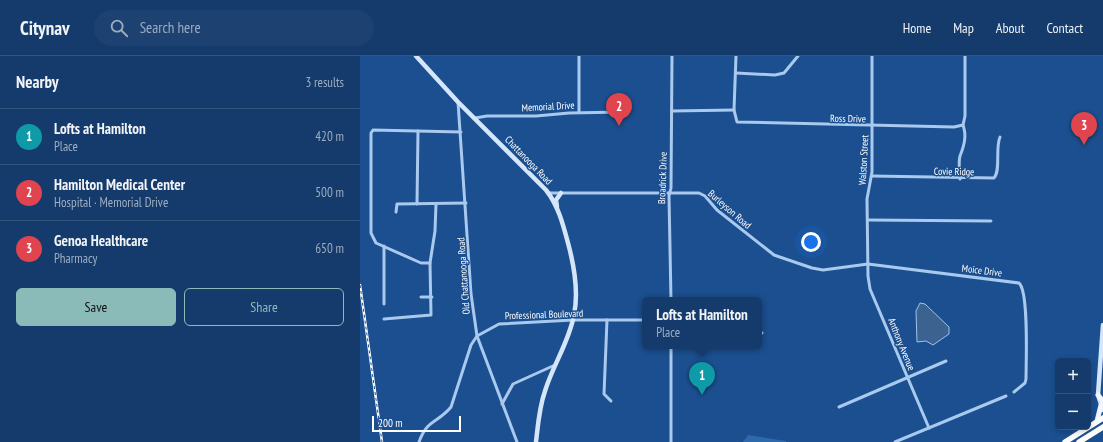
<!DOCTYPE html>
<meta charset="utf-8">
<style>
:root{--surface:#143b6b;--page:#1d4271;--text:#f1f3f6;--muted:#9dadc1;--line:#33557e;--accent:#8bbbb9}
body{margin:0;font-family:"PT Sans Narrow",sans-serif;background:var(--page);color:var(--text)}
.controls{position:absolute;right:12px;bottom:12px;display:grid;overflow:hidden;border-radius:6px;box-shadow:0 2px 6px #0003}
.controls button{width:36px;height:36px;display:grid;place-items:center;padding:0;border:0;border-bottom:1px solid var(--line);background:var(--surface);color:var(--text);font:20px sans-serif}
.scale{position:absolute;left:12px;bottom:10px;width:89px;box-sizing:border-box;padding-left:4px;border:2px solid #fff;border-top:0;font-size:11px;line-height:14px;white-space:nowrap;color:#fff;-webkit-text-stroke:3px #1b4f8f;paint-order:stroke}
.you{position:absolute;left:451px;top:186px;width:14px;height:14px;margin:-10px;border:3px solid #fff;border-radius:50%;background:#1a73e8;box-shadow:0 0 0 6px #1a73e833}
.badge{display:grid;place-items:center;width:26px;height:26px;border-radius:50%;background:var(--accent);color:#fff;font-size:13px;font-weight:700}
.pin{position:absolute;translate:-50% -33px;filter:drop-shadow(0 1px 2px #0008)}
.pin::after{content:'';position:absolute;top:21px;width:14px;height:12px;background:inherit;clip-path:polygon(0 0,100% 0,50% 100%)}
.popup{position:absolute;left:282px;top:241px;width:120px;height:52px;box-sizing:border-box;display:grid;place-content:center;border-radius:6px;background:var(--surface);filter:drop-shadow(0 1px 3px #0005);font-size:13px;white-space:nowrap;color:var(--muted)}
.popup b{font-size:15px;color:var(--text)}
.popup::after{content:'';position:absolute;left:50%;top:100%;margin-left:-8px;border:8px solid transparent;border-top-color:var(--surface)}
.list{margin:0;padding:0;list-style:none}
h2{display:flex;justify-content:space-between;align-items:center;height:52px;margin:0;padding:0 16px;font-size:17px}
h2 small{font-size:13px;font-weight:400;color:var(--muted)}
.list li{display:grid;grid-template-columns:26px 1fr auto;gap:12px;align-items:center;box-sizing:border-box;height:56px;padding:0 16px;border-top:1px solid var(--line)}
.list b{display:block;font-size:15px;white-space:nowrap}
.list p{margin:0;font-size:13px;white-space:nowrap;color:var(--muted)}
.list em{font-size:13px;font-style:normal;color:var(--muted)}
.actions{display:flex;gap:8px;padding:12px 16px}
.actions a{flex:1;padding:9px 0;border:1px solid var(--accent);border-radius:6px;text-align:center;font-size:14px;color:var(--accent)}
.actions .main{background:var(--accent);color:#111}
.icon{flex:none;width:22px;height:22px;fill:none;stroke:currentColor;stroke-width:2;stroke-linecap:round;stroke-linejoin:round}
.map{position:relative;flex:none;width:743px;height:386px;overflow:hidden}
header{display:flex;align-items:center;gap:24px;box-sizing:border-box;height:56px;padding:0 20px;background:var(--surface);border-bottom:1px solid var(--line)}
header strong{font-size:19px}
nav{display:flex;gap:22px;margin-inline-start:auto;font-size:14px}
.search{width:280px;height:36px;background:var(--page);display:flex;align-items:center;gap:10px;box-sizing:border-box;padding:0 14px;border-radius:22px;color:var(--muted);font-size:15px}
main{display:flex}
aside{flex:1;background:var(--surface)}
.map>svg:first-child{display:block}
.green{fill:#2e69ad}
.water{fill:#3c6290;stroke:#9cc4f0}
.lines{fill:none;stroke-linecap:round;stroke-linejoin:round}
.street{stroke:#a9c9ee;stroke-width:3}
.secondary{stroke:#d6e6fa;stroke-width:4.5}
.primary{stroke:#f0f6ff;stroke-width:5}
.highway{stroke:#fff;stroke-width:5.5}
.rail-casing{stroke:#fff;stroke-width:2.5}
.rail{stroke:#1b4f8f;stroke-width:1;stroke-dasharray:3;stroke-linecap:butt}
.labels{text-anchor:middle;stroke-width:3;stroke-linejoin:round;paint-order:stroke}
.street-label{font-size:10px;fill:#fff;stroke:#1b4f8f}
</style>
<header>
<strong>Citynav</strong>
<div class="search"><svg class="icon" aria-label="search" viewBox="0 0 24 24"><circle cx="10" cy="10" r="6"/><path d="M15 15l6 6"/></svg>Search here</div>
<nav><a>Home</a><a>Map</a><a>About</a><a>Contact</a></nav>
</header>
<main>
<aside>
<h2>Nearby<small>3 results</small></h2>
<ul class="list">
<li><span class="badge" style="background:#0f9aa8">1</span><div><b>Lofts at Hamilton</b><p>Place</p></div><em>420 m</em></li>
<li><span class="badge" style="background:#e0444e">2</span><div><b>Hamilton Medical Center</b><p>Hospital · Memorial Drive</p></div><em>500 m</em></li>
<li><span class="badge" style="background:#e0444e">3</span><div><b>Genoa Healthcare</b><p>Pharmacy</p></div><em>650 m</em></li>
</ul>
<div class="actions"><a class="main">Save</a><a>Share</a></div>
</aside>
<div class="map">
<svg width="743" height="386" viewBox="0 0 743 386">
<rect width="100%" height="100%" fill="#1b4f8f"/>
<path class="green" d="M388,379L426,385V386H383Z"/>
<path class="water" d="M560,247L565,248L589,271V278L573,289L566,285L557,286L556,255Z"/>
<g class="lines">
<g class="street">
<path d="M376,0L374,54L377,66L594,71L603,69L605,60V0"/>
<path d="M512,0V116L507,143L508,220L510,233L569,372"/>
<path d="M376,17L415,19L424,17L438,0"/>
<path d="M98,46L111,238L117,280L157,386"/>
<path d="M312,55L374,54"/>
<path d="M219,56V0"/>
<path d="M115,62L127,60H176L209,57L263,56"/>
<path d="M512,120L634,122C641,115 635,92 640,81"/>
<path d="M600,123C600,115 598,107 600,100C604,90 607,80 603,69"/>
<path d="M189,137H339L345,140L357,154L414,199L452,212L463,214L508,208L659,227C669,235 666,308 666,323L665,327L654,336"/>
<path d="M57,148L58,75"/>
<path d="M36,156L37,148L106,147"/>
<path d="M508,164L631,165"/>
<path d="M24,190V248"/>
<path d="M70,207H61L16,187L11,177V77L13,74L101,76"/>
<path d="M61,241H72"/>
<path d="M311,244L309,140L311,132L312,0"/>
<path d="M24,263L71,259L70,207L75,175L76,148"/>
<path d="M247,264L244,338L251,345"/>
<path d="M399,276L402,277"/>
<path d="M311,290V386"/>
<path d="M142,348L153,328L195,309"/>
<path d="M479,351L586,305"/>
<path d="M59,386C67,363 78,367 91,351L111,289L117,280L139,268L213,264H285"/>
<path d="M535,386L646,340"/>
</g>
<g class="secondary">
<path d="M56,0L98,46L186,134C198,149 203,168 208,187C214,209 219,235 214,259C209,286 193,309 185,335C179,352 178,369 176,386"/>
<path d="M197,151L196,144L201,137"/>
<path d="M743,269L738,339L743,354"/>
</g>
<g class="primary">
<path d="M738,339L743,345"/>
<path d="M737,365L741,349"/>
</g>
<g class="highway">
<path d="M705,386L743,362"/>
<path d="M719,386L743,371"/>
</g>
<defs>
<path id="rail" d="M0,229L22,386"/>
</defs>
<use href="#rail" class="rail-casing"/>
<use href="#rail" class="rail"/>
</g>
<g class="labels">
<g class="street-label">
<text transform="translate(188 50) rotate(-3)" y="4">Memorial Drive</text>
<text transform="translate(488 62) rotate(1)" y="4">Ross Drive</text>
<text transform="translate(169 104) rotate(46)" y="4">Chattanooga Road</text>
<text transform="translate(503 104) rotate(-87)" y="4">Walston Street</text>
<text transform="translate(594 115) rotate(1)" y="4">Covie Ridge</text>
<text transform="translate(302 122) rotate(-88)" y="4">Broadrick Drive</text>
<text transform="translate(370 153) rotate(41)" y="4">Burleyson Road</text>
<text transform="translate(622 214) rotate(7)" y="4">Moice Drive</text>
<text transform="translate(103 220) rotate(-94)" y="4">Old Chattanooga Road</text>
<text transform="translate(184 258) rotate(-2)" y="4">Professional Boulevard</text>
<text transform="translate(542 288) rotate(68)" y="4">Anthony Avenue</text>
</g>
</g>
</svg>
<div class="controls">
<button>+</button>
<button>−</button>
</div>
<div class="scale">200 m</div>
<div class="you"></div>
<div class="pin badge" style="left:342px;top:339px;background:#0f9aa8">1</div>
<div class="popup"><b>Lofts at Hamilton</b>Place</div>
<div class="pin badge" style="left:259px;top:70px;background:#e0444e">2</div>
<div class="pin badge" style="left:724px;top:89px;background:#e0444e">3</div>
</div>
</main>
